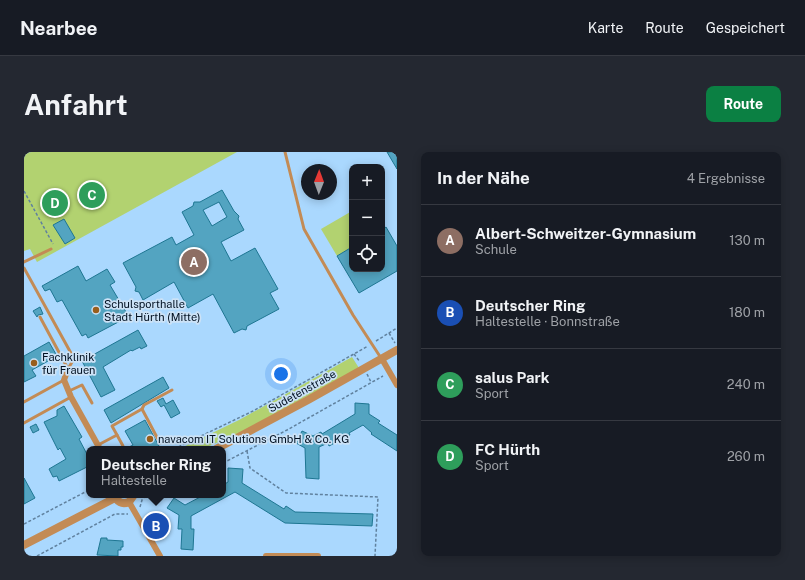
<!DOCTYPE html>
<html lang="de">
<meta charset="utf-8">
<style>
:root{--surface:#171b24;--page:#242831;--text:#f1f3f6;--muted:#9ea1a6;--line:#363941;--accent:#0b8043}
body{margin:0;font-family:"Public Sans",sans-serif;background:var(--page);color:var(--text)}
.controls{position:absolute;right:12px;top:12px;display:grid;overflow:hidden;border-radius:8px;box-shadow:0 2px 10px #0003}
.controls button{width:36px;height:36px;display:grid;place-items:center;padding:0;border:0;border-bottom:1px solid var(--line);background:var(--surface);color:var(--text);font:20px sans-serif}
.compass{position:absolute;left:277px;top:12px;width:36px;height:36px;border-radius:50%;background:var(--surface);box-shadow:0 2px 10px #0003;rotate:1deg}
.you{position:absolute;left:257px;top:222px;width:14px;height:14px;margin:-10px;border:3px solid #fff;border-radius:50%;background:#1a73e8;box-shadow:0 0 0 6px #1a73e833}
.badge{display:grid;place-items:center;width:26px;height:26px;border-radius:50%;background:var(--accent);color:#fff;font-size:13px;font-weight:700}
.pin{position:absolute;translate:-50% -50%;border:2px solid #fff;box-shadow:0 1px 4px #0006}
.popup{position:absolute;left:62px;top:294px;width:140px;height:52px;box-sizing:border-box;display:grid;place-content:center;border-radius:8px;background:var(--surface);filter:drop-shadow(0 1px 3px #0005);font-size:13px;white-space:nowrap;color:var(--muted)}
.popup b{font-size:15px;color:var(--text)}
.popup::after{content:'';position:absolute;left:50%;top:100%;margin-left:-8px;border:8px solid transparent;border-top-color:var(--surface)}
.list{margin:0;padding:0;list-style:none}
h2{display:flex;justify-content:space-between;align-items:center;height:52px;margin:0;padding:0 16px;font-size:17px}
h2 small{font-size:13px;font-weight:400;color:var(--muted)}
.list li{display:grid;grid-template-columns:26px 1fr auto;gap:12px;align-items:center;box-sizing:border-box;height:72px;padding:0 16px;border-top:1px solid var(--line)}
.list b{display:block;font-size:15px;white-space:nowrap}
.list p{margin:0;font-size:13px;white-space:nowrap;color:var(--muted)}
.list em{font-size:13px;font-style:normal;color:var(--muted)}
.icon{flex:none;width:22px;height:22px;fill:none;stroke:currentColor;stroke-width:2;stroke-linecap:round;stroke-linejoin:round}
.map{position:relative;flex:none;width:373px;height:404px;overflow:hidden;border-radius:8px}
header{display:flex;align-items:center;gap:24px;box-sizing:border-box;height:56px;padding:0 20px;background:var(--surface);border-bottom:1px solid var(--line)}
header strong{font-size:19px}
nav{display:flex;gap:22px;margin-inline-start:auto;font-size:14px}
.intro{display:flex;align-items:center;justify-content:space-between;box-sizing:border-box;height:96px;padding:0 24px}
h1{margin:0;font-size:28px}
.button{padding:10px 18px;border-radius:8px;background:var(--accent);color:#fff;font-size:14px;font-weight:700}
main{display:flex;gap:24px;padding:0 24px}
aside{flex:1;background:var(--surface);border-radius:8px;box-shadow:0 2px 10px #0003}
.map>svg:first-child{display:block}
.green{fill:#b2d270}
.building{fill:#53a4c1;stroke:#1e7692;fill-rule:evenodd}
.lines{fill:none;stroke-linecap:round;stroke-linejoin:round}
.path{stroke:#60819e;stroke-width:1.5;stroke-dasharray:3 2;stroke-linecap:butt}
.service{stroke:#c38b55;stroke-width:3}
.minor{stroke:#c38b55;stroke-width:6}
.tertiary{stroke:#c38b55;stroke-width:8}
.poi-dot{fill:#985e1c;stroke:#cce2f6;stroke-width:1.5}
.labels{text-anchor:middle;stroke-width:3.5;stroke-linejoin:round;paint-order:stroke}
.poi-label{font-size:11px;fill:#001021;stroke:#cce2f6;text-anchor:start}
.street-label{font-size:11px;fill:#001021;stroke:#cce2f6}
</style>
<header>
<strong>Nearbee</strong>
<nav><a>Karte</a><a>Route</a><a>Gespeichert</a></nav>
</header>
<div class="intro"><h1>Anfahrt</h1><a class="button">Route</a></div>
<main>
<div class="map">
<svg width="373" height="404" viewBox="0 0 373 404">
<rect width="100%" height="100%" fill="#aad8fe"/>
<g class="green">
<path d="M0,0H213L13,110L6,97L0,99Z"/>
<path d="M328,59V95L313,104L297,77Z"/>
<path d="M328,205L335,216L216,281L178,297H155L215,268Z"/>
</g>
<g class="building">
<path d="M363,0H373V17Z"/>
<path d="M198,38L210,59L215,64L214,67L220,78L197,90L207,109L231,96L254,137L246,141L255,157L223,174L222,178L218,177L210,181L189,142L164,156L150,130L119,148L115,140L111,139L112,135L99,111L148,85L152,93L170,83L158,60L169,54L170,50H176ZM195,50L203,65L188,74L179,58Z"/>
<path d="M40,67L51,86L41,92L29,73Z"/>
<path d="M362,75L373,94V119L335,141L313,104L328,95V117H358V78Z"/>
<path d="M54,114L62,129L83,117L91,130L86,133L102,160L97,163L100,167L64,186L62,182L58,184L38,148L33,150L26,137L21,139L18,134Z"/>
<path d="M16,155L19,162L14,163L13,165L9,159Z"/>
<path d="M114,178L123,194L117,197L116,195L108,199L107,198L79,215L91,238L77,245L58,209Z"/>
<path d="M25,190L33,204L8,218L12,224L0,230V204Z"/>
<path d="M139,225L145,236L87,271L80,258Z"/>
<path d="M139,246L142,252L149,248L156,261L147,266L140,253L137,255L133,249Z"/>
<path d="M331,251L345,252V262L356,269L354,271L373,283V299L347,282L348,281L339,273L325,281L326,283L305,294L304,291L295,295V327L282,326L281,296L272,291L278,279L289,284L297,280L298,282L331,262Z"/>
<path d="M40,254L58,285L55,287L65,306V314L35,329L33,324L29,325L25,317L42,307L36,296L34,298L20,270L33,264V258Z"/>
<path d="M121,268L135,294L124,297H101L109,293L101,279Z"/>
<path d="M12,272L15,278L9,281L6,275Z"/>
<path d="M204,316L219,317L218,331L260,357L262,354L271,360L349,362L348,374L261,371L211,340L167,364V377H170L169,398L157,397L158,377H154L155,363L143,356L150,346L161,353L180,343H199V333L204,330Z"/>
<path d="M0,326L11,346L0,352Z"/>
<path d="M77,386H83V388L99,389V395H97V398H94V404L73,403Z"/>
</g>
<g class="lines">
<g class="path">
<path d="M0,39L29,92"/>
<path d="M365,181L371,191"/>
<path d="M352,189L373,176"/>
<path d="M330,202L336,210"/>
<path d="M343,222L347,230"/>
<path d="M150,297L229,259L344,194"/>
<path d="M223,299L226,316L262,341L354,345L351,404"/>
<path d="M199,311L263,278L359,224"/>
<path d="M116,355L118,348L122,343"/>
<path d="M0,372L65,338"/>
<path d="M13,404L91,362H104"/>
</g>
<g class="service">
<path d="M261,0L280,77L329,163L357,206"/>
<path d="M0,110L27,97"/>
<path d="M0,116L48,203V210L44,217"/>
<path d="M16,165L44,217"/>
<path d="M45,239L58,233L68,251"/>
<path d="M0,250L40,228"/>
<path d="M118,257L120,253L148,238"/>
<path d="M0,271L47,245"/>
<path d="M93,283L99,294"/>
<path d="M74,293L93,283L88,274L118,257L136,291"/>
</g>
<g class="minor">
<path d="M358,207L373,233"/>
<path d="M44,217L40,228L47,245L76,297"/>
<path d="M105,350L136,404"/>
<path d="M242,404H294"/>
</g>
<g class="tertiary">
<path d="M192,297L284,248L373,198"/>
<path d="M90,343C93,350 98,353 105,350L110,343"/>
<path d="M0,393L91,346"/>
</g>
</g>
<g class="poi-dot">
<circle cx="72" cy="158" r="4"/>
<circle cx="10" cy="211" r="4"/>
<circle cx="126" cy="287" r="4"/>
</g>
<g class="labels">
<g class="poi-label">
<text x="80" y="156">Schulsporthalle<tspan x="80" dy="13">Stadt Hürth (Mitte)</tspan></text>
<text x="18" y="209">Fachklinik<tspan x="18" dy="13">für Frauen</tspan></text>
<text x="134" y="291">navacom IT Solutions GmbH &amp; Co. KG</text>
</g>
<g class="street-label">
<text transform="translate(278 239) rotate(-29)" y="4">Sudetenstraße</text>
</g>
</g>
</svg>
<div class="controls">
<button>+</button>
<button>−</button>
<button><svg class="icon" aria-label="locate" viewBox="0 0 24 24"><circle cx="12" cy="12" r="6"/><path d="M12 2v4M12 18v4M2 12h4M18 12h4"/></svg></button>
</div>
<svg class="compass" viewBox="-18 -18 36 36"><path d="M0-13l5 13h-10z" fill="#e53935"/><path d="M0 13l5-13h-10z" fill="#9ea1a6"/></svg>
<div class="you"></div>
<div class="pin badge" style="left:170px;top:110px;background:#8d6e63">A</div>
<div class="pin badge" style="left:132px;top:374px;background:#1a4fb4">B</div>
<div class="popup"><b>Deutscher Ring</b>Haltestelle</div>
<div class="pin badge" style="left:68px;top:43px;background:#2e9e5b">C</div>
<div class="pin badge" style="left:31px;top:51px;background:#2e9e5b">D</div>
</div>
<aside>
<h2>In der Nähe<small>4 Ergebnisse</small></h2>
<ul class="list">
<li><span class="badge" style="background:#8d6e63">A</span><div><b>Albert-Schweitzer-Gymnasium</b><p>Schule</p></div><em>130 m</em></li>
<li><span class="badge" style="background:#1a4fb4">B</span><div><b>Deutscher Ring</b><p>Haltestelle · Bonnstraße</p></div><em>180 m</em></li>
<li><span class="badge" style="background:#2e9e5b">C</span><div><b>salus Park</b><p>Sport</p></div><em>240 m</em></li>
<li><span class="badge" style="background:#2e9e5b">D</span><div><b>FC Hürth</b><p>Sport</p></div><em>260 m</em></li>
</ul>
</aside>
</main>
